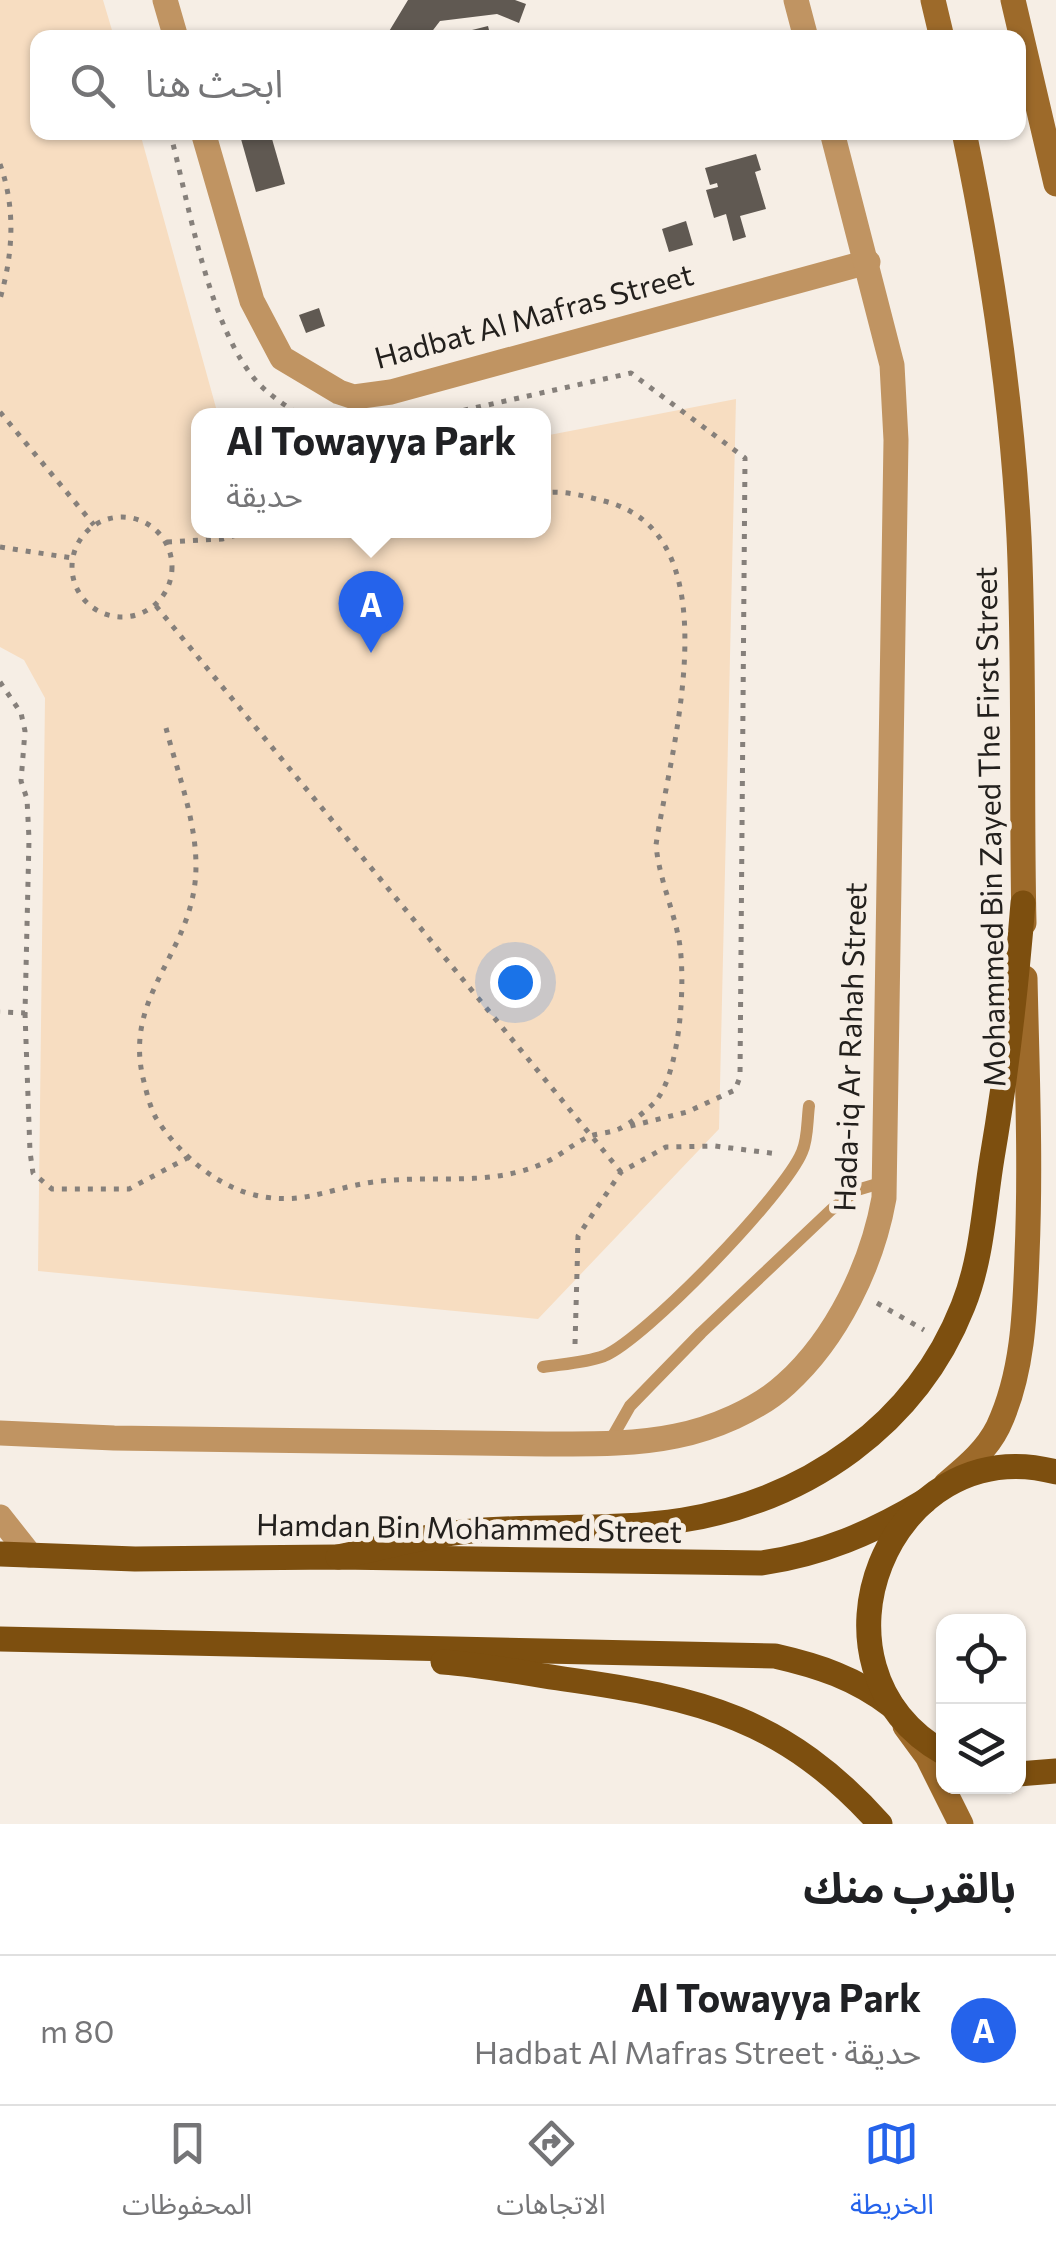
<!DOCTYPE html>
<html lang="ar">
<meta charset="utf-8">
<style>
:root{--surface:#fff;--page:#f2f2f2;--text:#202124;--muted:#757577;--line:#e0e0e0;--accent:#2563eb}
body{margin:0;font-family:Commissioner,"Noto Sans Arabic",sans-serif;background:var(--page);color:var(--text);direction:rtl}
.controls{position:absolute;right:30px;bottom:30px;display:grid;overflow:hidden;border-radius:20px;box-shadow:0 2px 8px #0004}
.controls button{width:90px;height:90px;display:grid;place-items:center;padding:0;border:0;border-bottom:2px solid var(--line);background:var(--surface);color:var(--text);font:50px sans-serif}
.you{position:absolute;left:515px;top:982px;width:35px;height:35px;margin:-25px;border:8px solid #fff;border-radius:50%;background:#1a73e8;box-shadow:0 0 0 15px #1a73e833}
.badge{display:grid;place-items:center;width:65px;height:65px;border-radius:50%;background:var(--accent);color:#fff;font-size:32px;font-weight:700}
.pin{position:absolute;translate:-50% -82px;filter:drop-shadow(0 2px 5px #0008)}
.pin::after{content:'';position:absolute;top:52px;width:35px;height:30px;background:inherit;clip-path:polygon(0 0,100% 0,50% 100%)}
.popup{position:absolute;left:191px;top:408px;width:360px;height:130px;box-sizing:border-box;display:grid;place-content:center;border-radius:20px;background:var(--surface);filter:drop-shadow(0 2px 8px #0005);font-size:32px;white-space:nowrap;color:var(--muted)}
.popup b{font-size:38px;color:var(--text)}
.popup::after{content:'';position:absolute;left:50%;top:100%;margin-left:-20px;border:20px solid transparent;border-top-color:var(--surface)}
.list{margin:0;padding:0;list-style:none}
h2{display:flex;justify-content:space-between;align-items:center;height:130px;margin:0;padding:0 40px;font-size:42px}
h2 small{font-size:32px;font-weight:400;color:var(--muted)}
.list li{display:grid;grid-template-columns:65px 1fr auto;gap:30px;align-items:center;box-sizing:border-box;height:150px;padding:0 40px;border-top:2px solid var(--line)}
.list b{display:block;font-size:38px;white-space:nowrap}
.list p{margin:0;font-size:32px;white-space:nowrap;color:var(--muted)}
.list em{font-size:32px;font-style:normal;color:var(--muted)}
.icon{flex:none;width:55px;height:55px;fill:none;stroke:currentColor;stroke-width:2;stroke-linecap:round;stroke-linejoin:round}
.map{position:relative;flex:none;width:1056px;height:1824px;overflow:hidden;direction:ltr}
.search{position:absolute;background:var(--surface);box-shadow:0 2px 8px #0004;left:30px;right:30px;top:30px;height:110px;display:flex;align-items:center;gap:25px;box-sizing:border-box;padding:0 35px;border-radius:20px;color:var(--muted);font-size:38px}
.sheet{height:280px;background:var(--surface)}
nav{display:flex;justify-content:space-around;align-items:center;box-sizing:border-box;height:140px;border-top:2px solid var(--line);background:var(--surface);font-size:28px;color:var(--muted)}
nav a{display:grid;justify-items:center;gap:5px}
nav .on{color:var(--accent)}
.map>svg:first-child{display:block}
.green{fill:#f7ddc1}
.building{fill:#605952}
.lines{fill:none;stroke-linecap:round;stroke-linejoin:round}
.path{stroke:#86807b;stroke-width:5;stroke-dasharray:5 8;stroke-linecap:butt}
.lane{stroke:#c09462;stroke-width:12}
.street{stroke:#c09462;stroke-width:25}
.secondary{stroke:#9d6a2a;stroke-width:25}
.primary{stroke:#7d4f0f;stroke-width:25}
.labels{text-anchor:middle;stroke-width:10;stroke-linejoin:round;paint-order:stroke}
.street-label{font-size:30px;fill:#23201d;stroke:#f6eee5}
</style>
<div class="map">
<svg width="1056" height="1824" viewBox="0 0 1056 1824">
<rect width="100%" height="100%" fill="#f6eee5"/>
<path class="green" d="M0,0H103L114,37L38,38V132L140,133L218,415L198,416V530H544V436L736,399L719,1129L538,1319L38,1271L45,698L24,660L0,647Z"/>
<g class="building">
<path d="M408,0H515L526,4L519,23L497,14L440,21L427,38H385Z"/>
<path d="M488,26L491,38H448V36Z"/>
<path d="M239,132H270L285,184L256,192Z"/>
<path d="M756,154L761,170L755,172L766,209L740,216L746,237L733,241L726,214L714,218L706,190L718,187L717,183L710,185L705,168Z"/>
<path d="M686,221L693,245L669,252L662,229Z"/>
<path d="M319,308L325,326L306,333L299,315Z"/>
</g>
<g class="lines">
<g class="path">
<path d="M170,132C189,204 209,330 259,384C272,397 287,407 303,416"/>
<path d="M0,164C16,209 13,254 0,299"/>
<path d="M0,412L94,525"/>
<path d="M438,416L631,373L745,458L740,1077L735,1090L687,1112L623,1128"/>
<circle cx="122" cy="567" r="50"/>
<path d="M167,542L222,539L255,530"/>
<path d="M0,547L72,558"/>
<path d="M156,606L621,1172"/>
<path d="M0,682L21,713L25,731L21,781L27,799L29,839L25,1013L0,1012"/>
<path d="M166,728C179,779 203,837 194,890C182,962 123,1002 144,1082C147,1094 150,1107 156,1118C177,1151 210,1181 247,1193C299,1208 325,1189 373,1182C430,1174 488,1188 544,1163C560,1156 574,1143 590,1136C599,1133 610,1133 619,1129C630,1124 647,1110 655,1102C681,1072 686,978 679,940C673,908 659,878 656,845C669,754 737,534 604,501C584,496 564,490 544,493"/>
<path d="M25,1013L30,1152L33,1173L52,1189H129L189,1157"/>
<path d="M877,1303L924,1330"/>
<path d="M575,1344L578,1236L621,1172L666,1147L715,1146L778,1154"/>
</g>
<g class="lane">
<path d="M543,1367C562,1364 585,1363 604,1356C645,1339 785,1194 802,1152C808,1139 807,1121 809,1106"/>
<path d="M609,1443L630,1406L701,1333L831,1210L857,1190L884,1182"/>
</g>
<g class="street">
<path d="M165,0L176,38"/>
<path d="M796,0L806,38"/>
<path d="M203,132L252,301L282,358L339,392L354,397L391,392L868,262"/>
<path d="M0,1433L114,1438L546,1444C589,1444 633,1445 676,1436C712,1429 758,1410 786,1384C837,1338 872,1265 884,1198L896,440L892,365L832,132"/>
<path d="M0,1517L30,1555"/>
</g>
<g class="secondary">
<path d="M933,0L942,38"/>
<path d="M1013,0L1056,184"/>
<path d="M964,132C992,266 1012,400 1019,537C1025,666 1021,795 1024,923"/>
<path d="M946,1484C966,1467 986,1451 998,1427C1023,1374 1025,1313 1027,1255C1031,1163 1027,1070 1025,978"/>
<path d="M905,1726L927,1756L961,1824"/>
</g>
<g class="primary">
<path d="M0,1554L135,1559L338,1557L762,1563C822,1554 872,1533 925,1501"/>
<path d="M338,1557C382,1548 427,1535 472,1531C542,1525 612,1531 683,1520C807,1500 916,1425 963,1306C982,1259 984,1207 992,1158C1007,1071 1016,990 1023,903"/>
<path d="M0,1639L775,1656C819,1666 855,1678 892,1706"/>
<path d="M443,1662C483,1665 524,1673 564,1679C700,1698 785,1718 880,1824"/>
<path d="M944,1753C793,1667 889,1428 1056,1472"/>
<path d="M1018,1774L1056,1771"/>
</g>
</g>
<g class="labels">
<g class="street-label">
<text transform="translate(534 317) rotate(-15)" y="10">Hadbat Al Mafras Street</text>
<text transform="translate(991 827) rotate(-91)" y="10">Mohammed Bin Zayed The First Street</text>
<text transform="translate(851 1047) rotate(-88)" y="10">Hada-iq Ar Rahah Street</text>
<text transform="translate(469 1529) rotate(1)" y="10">Hamdan Bin Mohammed Street</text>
</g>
</g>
</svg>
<div class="controls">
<button><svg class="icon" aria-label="locate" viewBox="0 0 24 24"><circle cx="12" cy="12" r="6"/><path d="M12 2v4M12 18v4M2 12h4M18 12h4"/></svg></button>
<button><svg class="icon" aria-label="layers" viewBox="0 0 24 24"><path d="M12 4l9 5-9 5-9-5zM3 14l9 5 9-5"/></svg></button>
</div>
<div class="you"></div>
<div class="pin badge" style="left:371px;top:653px">A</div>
<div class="popup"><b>Al Towayya Park</b>حديقة</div>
<div class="search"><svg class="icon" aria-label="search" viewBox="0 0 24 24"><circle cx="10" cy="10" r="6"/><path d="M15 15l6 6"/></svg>ابحث هنا</div>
</div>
<section class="sheet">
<h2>بالقرب منك<small></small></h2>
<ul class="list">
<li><span class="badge">A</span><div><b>Al Towayya Park</b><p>حديقة · Hadbat Al Mafras Street</p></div><em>80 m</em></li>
</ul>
</section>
<nav>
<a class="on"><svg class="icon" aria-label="map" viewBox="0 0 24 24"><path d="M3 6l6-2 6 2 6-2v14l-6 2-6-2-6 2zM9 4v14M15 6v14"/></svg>الخريطة</a>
<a><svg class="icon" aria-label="directions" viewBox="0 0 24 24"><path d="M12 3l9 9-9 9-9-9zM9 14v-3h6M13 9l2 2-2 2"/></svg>الاتجاهات</a>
<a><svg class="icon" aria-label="saved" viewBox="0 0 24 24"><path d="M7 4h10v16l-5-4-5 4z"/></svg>المحفوظات</a>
</nav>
